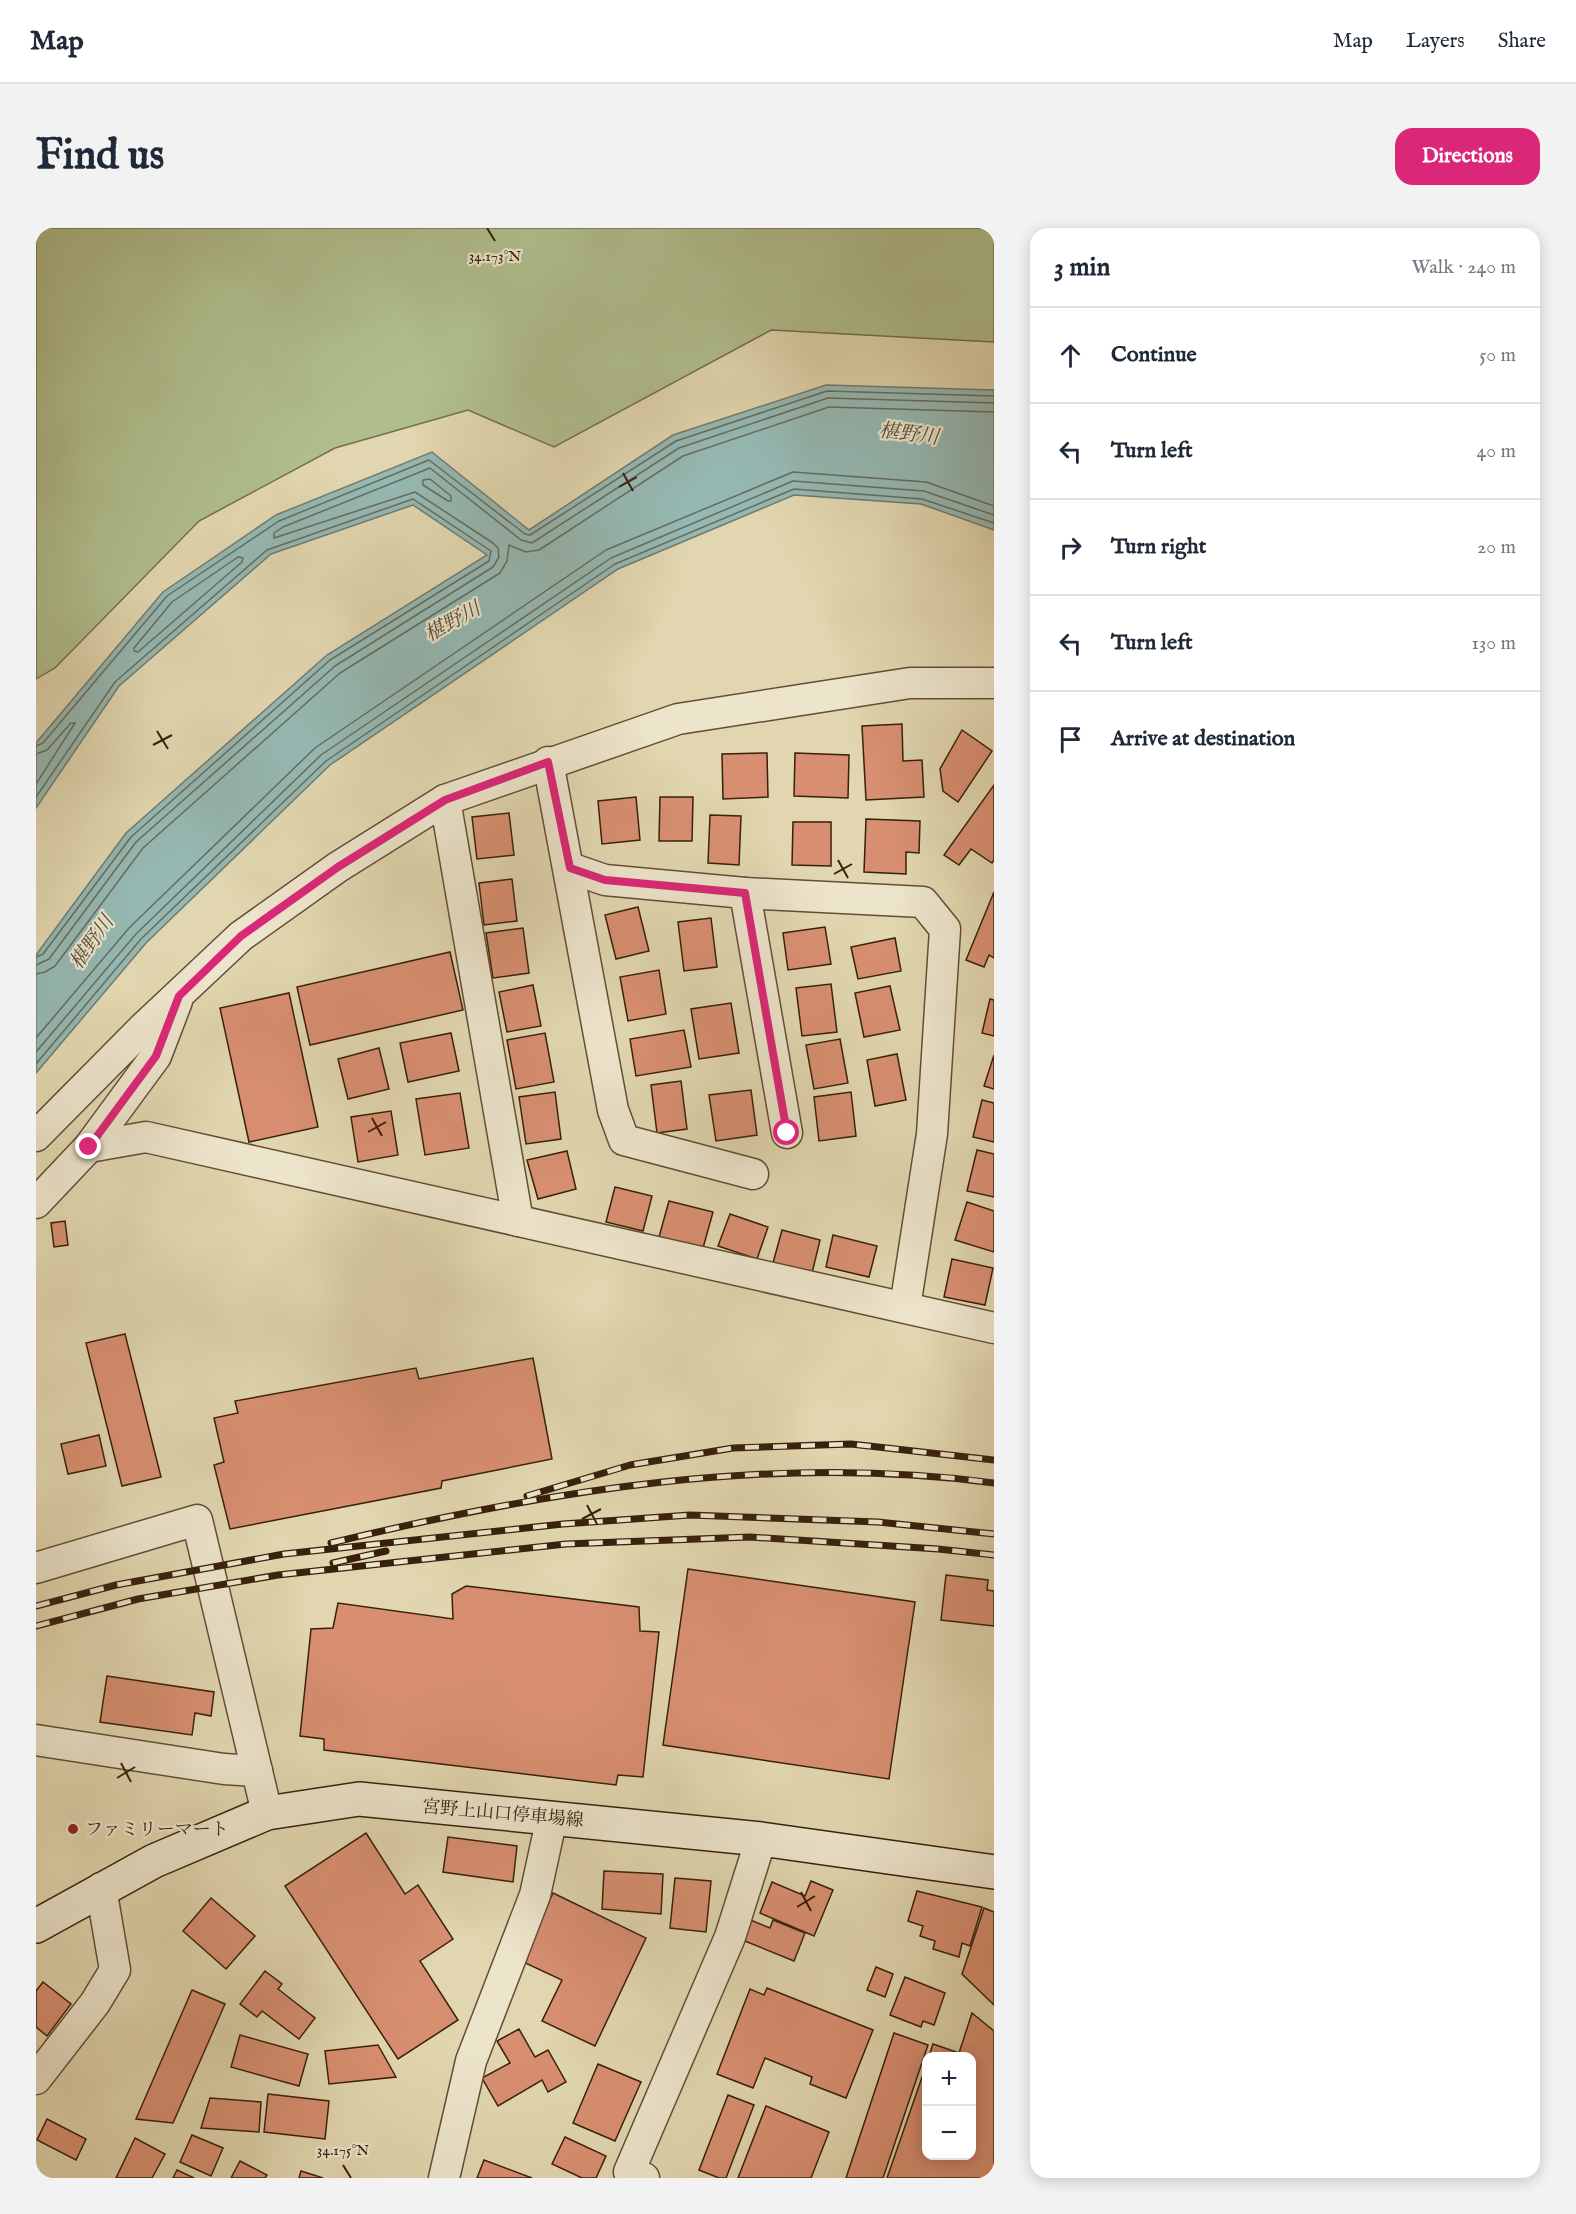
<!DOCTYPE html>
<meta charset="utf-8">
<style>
:root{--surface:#fff;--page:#f2f2f3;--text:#1f2937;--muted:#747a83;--line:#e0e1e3;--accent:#db2777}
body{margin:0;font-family:"IM FELL English","Noto Serif JP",serif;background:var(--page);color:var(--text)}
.controls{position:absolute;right:18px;bottom:18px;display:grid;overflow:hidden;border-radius:12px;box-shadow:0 3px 15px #0003}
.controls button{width:54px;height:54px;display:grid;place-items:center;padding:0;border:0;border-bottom:2px solid var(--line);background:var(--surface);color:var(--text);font:30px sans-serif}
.stop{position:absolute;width:18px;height:18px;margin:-14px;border:4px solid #db2777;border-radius:50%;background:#fff}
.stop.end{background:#db2777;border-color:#fff;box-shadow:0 2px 6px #0008}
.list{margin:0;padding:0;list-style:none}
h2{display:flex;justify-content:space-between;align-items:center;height:78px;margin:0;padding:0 24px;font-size:26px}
h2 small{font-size:20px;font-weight:400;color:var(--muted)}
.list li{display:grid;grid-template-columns:39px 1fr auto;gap:18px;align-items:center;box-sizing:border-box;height:96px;padding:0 24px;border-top:2px solid var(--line)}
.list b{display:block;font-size:22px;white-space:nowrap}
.list em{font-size:20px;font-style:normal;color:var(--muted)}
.icon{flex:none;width:33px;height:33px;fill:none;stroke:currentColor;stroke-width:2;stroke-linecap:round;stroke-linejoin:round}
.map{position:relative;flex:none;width:958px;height:1950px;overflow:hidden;border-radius:18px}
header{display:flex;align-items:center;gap:36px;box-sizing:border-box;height:84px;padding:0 30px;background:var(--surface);border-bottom:2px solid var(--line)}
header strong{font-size:28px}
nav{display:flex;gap:33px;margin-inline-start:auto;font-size:21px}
.intro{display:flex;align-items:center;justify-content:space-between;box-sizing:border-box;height:144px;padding:0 36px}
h1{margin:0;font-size:42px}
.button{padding:15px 27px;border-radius:18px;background:var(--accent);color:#fff;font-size:21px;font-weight:700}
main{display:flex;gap:36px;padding:0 36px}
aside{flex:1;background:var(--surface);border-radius:18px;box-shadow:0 3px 15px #0003}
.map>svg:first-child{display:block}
.green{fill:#b0be8d;stroke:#746f4c;stroke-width:1.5}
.water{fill:#95b8b2;stroke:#707b70;stroke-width:1.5}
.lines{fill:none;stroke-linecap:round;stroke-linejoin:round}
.shore{stroke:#666c5f;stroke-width:1.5}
.building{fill:#d88f71;stroke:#38200c;stroke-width:1.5}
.street-casing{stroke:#624e35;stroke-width:33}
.secondary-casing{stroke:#38200c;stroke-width:36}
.street{stroke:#ece4cb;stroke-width:30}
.secondary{stroke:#ece4cb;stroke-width:33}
.rail-casing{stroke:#38200c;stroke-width:7}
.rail{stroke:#ece4cb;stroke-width:4.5;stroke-dasharray:14;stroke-linecap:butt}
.route{stroke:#db2777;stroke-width:8}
.ticks{fill:none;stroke:#38200c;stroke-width:2}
.poi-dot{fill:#8f2418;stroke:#ece4cb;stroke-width:2}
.labels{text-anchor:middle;stroke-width:4.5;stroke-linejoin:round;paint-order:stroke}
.street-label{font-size:18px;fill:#38200c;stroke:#ece4cb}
.poi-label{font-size:18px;fill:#38200c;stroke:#ece4cb;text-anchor:start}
.water-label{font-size:20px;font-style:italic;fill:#544e3e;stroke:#ece4cb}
.ticks-label{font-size:15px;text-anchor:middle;fill:#38200c;stroke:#ece4cb;stroke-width:4.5;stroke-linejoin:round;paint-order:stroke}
</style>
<header>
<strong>Map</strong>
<nav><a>Map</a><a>Layers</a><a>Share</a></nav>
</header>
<div class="intro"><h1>Find us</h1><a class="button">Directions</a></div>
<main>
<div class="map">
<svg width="958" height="1950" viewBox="0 0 958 1950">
<rect width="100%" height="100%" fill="#e1d6af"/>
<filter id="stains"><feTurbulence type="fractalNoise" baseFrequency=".00333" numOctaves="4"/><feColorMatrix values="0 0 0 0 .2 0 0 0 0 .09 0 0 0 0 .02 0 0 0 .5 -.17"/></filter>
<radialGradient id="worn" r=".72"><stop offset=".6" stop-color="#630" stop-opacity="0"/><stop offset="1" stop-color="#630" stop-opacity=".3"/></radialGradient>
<path class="green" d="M0,0H958V114L735,102L518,219L432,182L299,220L163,293L19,440L0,451Z"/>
<path class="water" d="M790,157L958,162V302L885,276L758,267L582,341L294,537L110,715L0,845V727L90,605L291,427L451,327L377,277L235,326L83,458L0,580V515L127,364L240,287L396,224L493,302L637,207Z"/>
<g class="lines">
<g class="shore">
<path d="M394,251L415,268V273H412L387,257V252Z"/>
<path d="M202,329L207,330L206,334L102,424L98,423V420L136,374Z"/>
<path d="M0,518L7,515L131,368L243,293L393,232L489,306L494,307L640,213L791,163L958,168"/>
<path d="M0,526L11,522L35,495H39L0,556"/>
<path d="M0,569L79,454L231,322L377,271L455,323L453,333L294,432L95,609L7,726L0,729"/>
<path d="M0,737L13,731L100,614L299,438L457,339L463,329L462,320L457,315L379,264L238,310V305L247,299L394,240L485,312L496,315L643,220L792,170L958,175"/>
<path d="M0,746L9,744L19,738L107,620L304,445L464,345L471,333L473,317L490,324L503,322L647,228L793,179L958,184"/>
<path d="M0,810L93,700L279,520L570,322L757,244L890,254L958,278"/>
<path d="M0,824L100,706L285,527L575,330L757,253L888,263L958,287"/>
<path d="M0,836L105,711L290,533L579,336L758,261L886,271L958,295"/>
</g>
</g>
<g class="building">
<path d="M866,496L867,533L886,532L888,569L830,572L826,498Z"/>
<path d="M926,502L956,523L922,574L907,563L904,541Z"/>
<path d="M731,525L732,569L687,571L686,526Z"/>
<path d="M759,525L813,527L812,570L758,568Z"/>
<path d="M958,557V632L956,635L935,621L923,637L908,627Z"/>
<path d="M600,569L604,612L566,616L562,573Z"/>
<path d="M624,569H657L656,613H623Z"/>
<path d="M473,585L478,627L441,631L436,589Z"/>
<path d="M674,587L705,588L703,637L672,635Z"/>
<path d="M830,591L884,593L883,625L870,624V646L828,644Z"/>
<path d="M757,594H795V638L756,637Z"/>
<path d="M476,651L481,693L448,697L443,655Z"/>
<path d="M958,664V730L953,727L948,739L930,732Z"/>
<path d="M602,679L613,723L580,731L569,687Z"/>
<path d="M675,690L681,739L648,743L642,694Z"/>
<path d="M789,699L795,736L752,742L747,705Z"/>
<path d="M487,700L493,745L457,750L450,705Z"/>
<path d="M859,710L865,743L822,751L815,719Z"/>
<path d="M414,724L427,782L274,817L261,759Z"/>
<path d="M623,742L630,786L592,793L584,749Z"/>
<path d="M795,756L801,804L766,808L760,760Z"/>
<path d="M497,757L505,798L471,804L463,764Z"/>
<path d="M854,758L864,802L828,809L819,765Z"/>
<path d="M253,765L282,899L213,914L184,780Z"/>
<path d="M954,771L958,772V808L946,805Z"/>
<path d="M695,775L703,825L663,831L655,781Z"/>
<path d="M648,802L655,839L600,848L594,811Z"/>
<path d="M415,805L423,843L372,854L364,815Z"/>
<path d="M509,805L518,854L480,861L471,812Z"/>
<path d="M804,811L812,855L778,861L770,817Z"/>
<path d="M343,820L353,861L312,871L302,831Z"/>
<path d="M861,826L870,872L839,878L831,832Z"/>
<path d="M958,827V861L948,858Z"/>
<path d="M645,853L651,901L621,905L615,857Z"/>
<path d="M715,862L721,907L680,913L673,867Z"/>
<path d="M519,864L525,911L490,916L483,869Z"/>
<path d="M815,864L820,908L783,913L778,869Z"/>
<path d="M424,865L433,920L389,927L380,871Z"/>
<path d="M946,872L958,875V914L937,909Z"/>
<path d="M355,883L362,927L322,934L315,889Z"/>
<path d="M941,922L958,926V969L931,963Z"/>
<path d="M531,923L540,961L502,971L491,932Z"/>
<path d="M579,959L616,968L607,1003L570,994Z"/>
<path d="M633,973L677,984L667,1020L623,1009Z"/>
<path d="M931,974L958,983V1024L919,1012Z"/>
<path d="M694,986L732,999L721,1031L682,1018Z"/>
<path d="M29,993L32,1017L18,1019L15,995Z"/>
<path d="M746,1002L784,1012L776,1045L737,1035Z"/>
<path d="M797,1007L841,1018L833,1049L790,1039Z"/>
<path d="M916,1031L957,1040L949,1077L908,1069Z"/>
<path d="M89,1106L125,1249L86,1258L50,1115Z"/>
<path d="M497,1130L516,1231L406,1253L405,1260L194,1301L178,1237L188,1234L178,1190L202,1185L199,1173L380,1140L383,1151Z"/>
<path d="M63,1207L70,1238L32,1246L25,1216Z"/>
<path d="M652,1341L879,1374L853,1551L627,1517Z"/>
<path d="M910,1347L952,1352L951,1362L958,1363V1398L905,1392Z"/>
<path d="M430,1358L603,1379L604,1403L623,1404L607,1549L582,1547L580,1557L288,1522V1511L264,1508L275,1401L297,1400L302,1375L417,1391L416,1366Z"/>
<path d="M71,1448L178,1464L175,1488L159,1485L156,1507L64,1494Z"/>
<path d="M330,1605L369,1666L382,1657L417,1711L384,1733L422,1792L362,1831L249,1658Z"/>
<path d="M412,1609L481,1618L477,1654L407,1644Z"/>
<path d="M568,1643L627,1646L625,1686L566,1681Z"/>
<path d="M639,1650L675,1653L670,1704L634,1700Z"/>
<path d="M775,1653L797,1662L778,1708L724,1685L736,1654L769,1668Z"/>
<path d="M881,1663L946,1679L934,1718L926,1715L923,1729L897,1721L899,1713L884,1708L887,1698L872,1693Z"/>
<path d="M517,1665L610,1710L559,1818L506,1793L526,1752L485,1733Z"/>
<path d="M175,1670L219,1708L190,1741L147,1703Z"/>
<path d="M948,1680L958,1684V1777L926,1746Z"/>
<path d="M712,1691L734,1700L737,1692L769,1705L758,1733L704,1711Z"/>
<path d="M840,1739L857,1746L849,1769L831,1762Z"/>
<path d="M229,1743L246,1756L242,1761L279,1790L263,1811L226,1783L221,1789L204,1776Z"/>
<path d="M869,1749L909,1765L898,1797L887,1793L885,1799L854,1787Z"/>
<path d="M7,1754L35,1776L11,1808L0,1799V1763Z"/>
<path d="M731,1760L837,1802L810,1870L774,1856L776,1849L729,1830L717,1860L681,1846L714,1761L728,1767Z"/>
<path d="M156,1762L189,1776L137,1895L100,1891Z"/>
<path d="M936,1785L958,1803V1950H851L891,1835V1928H936V1828H893L897,1816L923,1825Z"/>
<path d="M483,1801L499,1829L512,1822L530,1854L512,1864L506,1852L462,1878L446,1850L474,1835L461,1813Z"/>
<path d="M858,1805L892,1817L847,1950H810Z"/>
<path d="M204,1807L272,1826L263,1858L195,1839Z"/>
<path d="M342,1817L360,1849L293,1856L289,1823Z"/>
<path d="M562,1836L605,1854L579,1913L537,1895Z"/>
<path d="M232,1866L293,1873L289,1911L228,1904Z"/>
<path d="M692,1867L718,1877L690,1950H683L663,1942Z"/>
<path d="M174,1870L225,1874L223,1904L165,1900Z"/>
<path d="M730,1878L793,1904L775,1950H702Z"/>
<path d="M11,1891L50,1911L40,1932L1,1912Z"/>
<path d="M156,1907L187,1920L175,1948L144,1934Z"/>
<path d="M529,1909L570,1928L560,1950H546L516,1936Z"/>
<path d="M99,1910L129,1926L116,1950H80Z"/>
<path d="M448,1932L496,1950H441Z"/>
<path d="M204,1933L231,1947L229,1950H195Z"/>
<path d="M141,1942L158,1950H137Z"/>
<path d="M265,1943L287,1950H263Z"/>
</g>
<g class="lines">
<defs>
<g id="street">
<path d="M512,534L577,882L588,912L717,946"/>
<path d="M409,572L482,993"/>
<path d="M534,640L569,652L709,665L751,905"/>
<path d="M709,665L887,674L909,701L896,906L869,1079"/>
<path d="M0,908L106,801L205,708L302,639L409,572L642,491L874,455H958"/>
<path d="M53,919L110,909L958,1100"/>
<path d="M0,975L53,919L120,828L141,773"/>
<path d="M0,1340L161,1292L231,1585"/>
<path d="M0,1512L188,1541L221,1543"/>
<path d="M0,1851L59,1775L79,1742L65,1660"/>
<path d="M408,1950L435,1833L499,1667L516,1589"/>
<path d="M608,1950L593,1944L694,1709L725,1611"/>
</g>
<path id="secondary" d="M0,1698L118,1633L231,1585L323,1571L725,1611L958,1644"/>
</defs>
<use href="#street" class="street-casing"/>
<use href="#secondary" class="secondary-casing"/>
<use href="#street" class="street"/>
<use href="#secondary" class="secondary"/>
<defs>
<g id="rail">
<path d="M491,1268L594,1237L697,1220L815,1216L958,1232"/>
<path d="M295,1315C509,1263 738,1225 958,1255"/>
<path d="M297,1335L350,1323"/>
<path d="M0,1378L80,1357L248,1326L527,1296L654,1287L842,1294L958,1306"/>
<path d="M0,1398L102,1371L242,1347L530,1316L714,1309L902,1321L958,1327"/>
</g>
</defs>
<use href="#rail" class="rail-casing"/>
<use href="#rail" class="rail"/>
</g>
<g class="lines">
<path class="route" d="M53,919L120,828L143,768L205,708L302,639L409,572L512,534L534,640L569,652L709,665L751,905"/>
</g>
<path class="ticks" d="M451,0L459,13M587,245L597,263M583,259L601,249M121,503L132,521M117,517L136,507M802,632L812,650M798,646L816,636M336,890L346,908M332,904L350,894M551,1277L561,1296M546,1291L565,1281M85,1535L95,1554M81,1550L99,1539M765,1664L775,1683M761,1679L779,1668M307,1937L315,1950"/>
<circle class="poi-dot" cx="37" cy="1601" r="6"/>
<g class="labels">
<g class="street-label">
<text transform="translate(467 1585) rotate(5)" y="6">宮野上山口停車場線</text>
</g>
<g class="poi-label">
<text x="49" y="1607">ファミリーマート</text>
</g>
<g class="water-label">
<text transform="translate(873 205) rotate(7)" y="7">椹野川</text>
<text transform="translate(416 393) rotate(-29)" y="7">椹野川</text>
<text transform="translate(55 714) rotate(-55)" y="7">椹野川</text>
</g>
</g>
<g class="ticks-label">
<text x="459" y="33">34.173°N</text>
<text x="307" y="1927">34.175°N</text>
</g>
<rect width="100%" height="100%" filter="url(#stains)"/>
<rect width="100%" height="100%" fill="url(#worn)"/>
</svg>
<div class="controls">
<button>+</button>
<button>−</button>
</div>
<div class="stop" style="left:751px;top:905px"></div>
<div class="stop end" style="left:53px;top:919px"></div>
</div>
<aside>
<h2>3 min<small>Walk · 240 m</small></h2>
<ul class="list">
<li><svg class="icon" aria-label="ahead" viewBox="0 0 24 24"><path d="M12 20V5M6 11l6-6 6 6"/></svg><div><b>Continue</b></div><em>50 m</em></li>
<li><svg class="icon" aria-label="left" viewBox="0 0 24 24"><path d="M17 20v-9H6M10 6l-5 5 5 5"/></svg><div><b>Turn left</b></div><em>40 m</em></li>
<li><svg class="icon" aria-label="right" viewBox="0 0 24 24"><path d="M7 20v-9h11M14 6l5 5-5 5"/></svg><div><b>Turn right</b></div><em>20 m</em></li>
<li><svg class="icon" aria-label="left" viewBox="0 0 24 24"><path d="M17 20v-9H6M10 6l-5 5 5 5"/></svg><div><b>Turn left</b></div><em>130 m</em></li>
<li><svg class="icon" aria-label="arrive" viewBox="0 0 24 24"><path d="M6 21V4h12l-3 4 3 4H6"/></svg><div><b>Arrive at destination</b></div></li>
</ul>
</aside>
</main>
